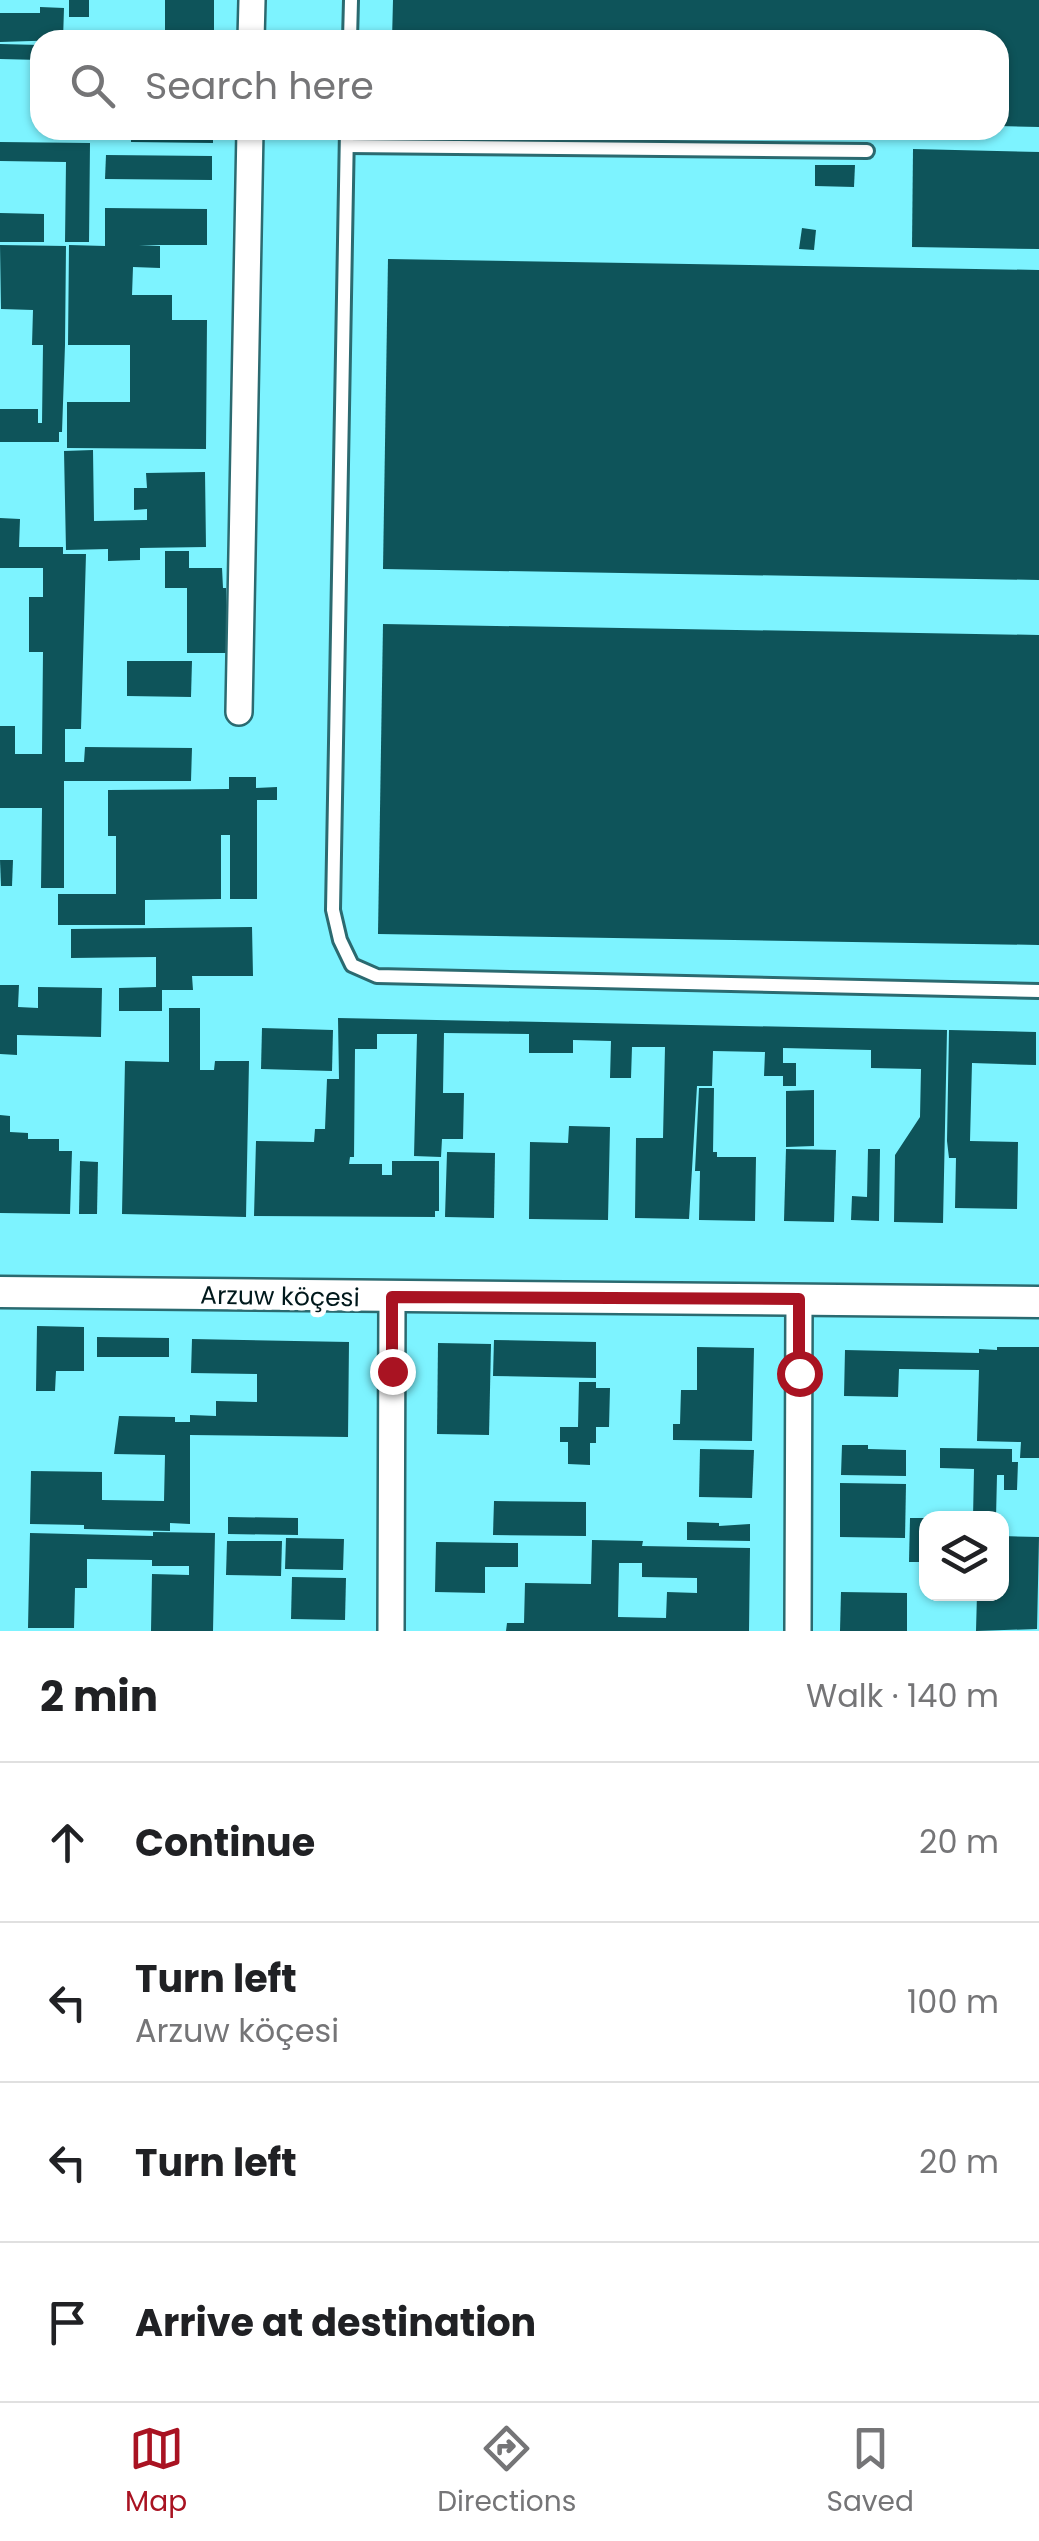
<!DOCTYPE html>
<meta charset="utf-8">
<style>
:root{--surface:#fff;--page:#f6f6f6;--text:#202124;--muted:#757577;--line:#e0e0e0;--accent:#a91322}
body{margin:0;font-family:Poppins,sans-serif;background:var(--page);color:var(--text)}
.controls{position:absolute;right:30px;bottom:30px;display:grid;overflow:hidden;border-radius:20px;box-shadow:0 2px 8px #0004}
.controls button{width:90px;height:90px;display:grid;place-items:center;padding:0;border:0;border-bottom:2px solid var(--line);background:var(--surface);color:var(--text);font:50px sans-serif}
.stop{position:absolute;width:30px;height:30px;margin:-22px;border:8px solid #a91322;border-radius:50%;background:#fff}
.stop.end{background:#a91322;border-color:#fff;box-shadow:0 2px 10px #0008}
.list{margin:0;padding:0;list-style:none}
h2{display:flex;justify-content:space-between;align-items:center;height:130px;margin:0;padding:0 40px;font-size:42px}
h2 small{font-size:32px;font-weight:400;color:var(--muted)}
.list li{display:grid;grid-template-columns:65px 1fr auto;gap:30px;align-items:center;box-sizing:border-box;height:160px;padding:0 40px;border-top:2px solid var(--line)}
.list b{display:block;font-size:38px;white-space:nowrap}
.list p{margin:0;font-size:32px;white-space:nowrap;color:var(--muted)}
.list em{font-size:32px;font-style:normal;color:var(--muted)}
.icon{flex:none;width:55px;height:55px;fill:none;stroke:currentColor;stroke-width:2;stroke-linecap:round;stroke-linejoin:round}
.map{position:relative;flex:none;width:1039px;height:1631px;overflow:hidden}
.search{position:absolute;background:var(--surface);box-shadow:0 2px 8px #0004;left:30px;right:30px;top:30px;height:110px;display:flex;align-items:center;gap:25px;box-sizing:border-box;padding:0 35px;border-radius:30px;color:var(--muted);font-size:38px}
.sheet{height:770px;background:var(--surface)}
nav{display:flex;justify-content:space-around;align-items:center;box-sizing:border-box;height:140px;border-top:2px solid var(--line);background:var(--surface);font-size:28px;color:var(--muted)}
nav a{display:grid;justify-items:center;gap:5px}
nav .on{color:var(--accent)}
.map>svg:first-child{display:block}
.building{fill:#0e545a;fill-rule:evenodd}
.lines{fill:none;stroke-linecap:round;stroke-linejoin:round}
.service-casing{stroke:#2b6a70;stroke-width:18}
.minor-casing{stroke:#2b6a70;stroke-width:30}
.tertiary-casing{stroke:#2b6a70;stroke-width:35}
.service{stroke:#fff;stroke-width:12}
.minor{stroke:#fff;stroke-width:25}
.tertiary{stroke:#fff;stroke-width:30}
.route{stroke:#a91322;stroke-width:12}
.labels{text-anchor:middle;stroke-width:10;stroke-linejoin:round;paint-order:stroke}
.street-label{font-size:25px;fill:#00181b;stroke:#fff}
</style>
<div class="map">
<svg width="1039" height="1631" viewBox="0 0 1039 1631">
<rect width="100%" height="100%" fill="#7df3ff"/>
<g class="building">
<rect x="69" y="0" width="20" height="17"/>
<rect x="165" y="0" width="49" height="34"/>
<path d="M393,0H1039V127L999,126V40H392Z"/>
<path d="M40,7L64,8L63,40L0,42V13H40Z"/>
<path d="M0,44L40,45V60L0,59Z"/>
<path d="M131,130H213V143L131,142Z"/>
<path d="M0,142L90,143L89,242H65L66,162L0,161Z"/>
<path d="M913,149L1039,152V249L912,247Z"/>
<path d="M106,155L212,156V180L105,179Z"/>
<path d="M815,165H855L854,187L815,186Z"/>
<path d="M105,208L207,209V245H139L160,246V268L133,267L132,295H172V320H207L206,449L67,448V402H130V345H68L69,245L105,246Z"/>
<path d="M0,213L44,214V242H0Z"/>
<path d="M802,228L816,230L814,250L799,249Z"/>
<path d="M0,245L66,246L65,345L62,432H59V442H0V409H38V423H42L43,345H32L33,310L1,309Z"/>
<path d="M388,259L1039,270V580L383,569Z"/>
<path d="M93,450L94,521L147,520V509L134,510V488H147L146,473L205,472L206,547L140,548V560L108,561V549L66,550L64,451Z"/>
<path d="M0,518L20,519L19,547H63V554H86L81,729H65V762H84L85,747L192,748L191,781H64V888H41L42,808H0V726H15V754H42L43,652H29V597H43V568H0Z"/>
<path d="M165,551H189V568H222L223,588H226L227,653H187V588H165Z"/>
<path d="M383,624L1039,635V945L378,934Z"/>
<path d="M127,661H192L191,697L127,696Z"/>
<path d="M229,777H256V788L277,787V800H257V899H230V835H221V899L145,900V925H58V894H116V836H108V790L229,789Z"/>
<path d="M0,860H13L12,886H1Z"/>
<path d="M252,927L253,976H192L193,990H162V1011H119V988L156,987V957L71,958V929Z"/>
<path d="M0,985H19L18,1007L38,1008V987L102,988L101,1037L17,1035V1055L0,1054Z"/>
<path d="M169,1008H200V1070H214L215,1061H249L246,1217L122,1214L125,1061L169,1062Z"/>
<path d="M338,1018L947,1030L943,1223L894,1222L895,1155L920,1117L921,1069L871,1068V1050L783,1048V1063H796V1086H783V1076H764L765,1052L713,1051L712,1086H697L689,1219L635,1218L636,1138H663L665,1047H632L631,1078H610L611,1041L573,1040V1053H529V1034L444,1033L443,1093H464L463,1139H442L441,1157L414,1156L417,1034H377V1049H355L354,1157H350L349,1164H382V1175H392V1161H439V1211H435V1217L254,1216L256,1141L314,1142L315,1129H325L327,1079H339Z"/>
<path d="M262,1028L333,1030L332,1071L261,1069Z"/>
<path d="M949,1030L1036,1032V1065L972,1063L970,1141L1018,1142L1017,1209L955,1208L956,1158H949L947,1141Z"/>
<path d="M699,1088H714L713,1152H717V1157H756L755,1221L699,1220L700,1171H695Z"/>
<path d="M814,1090V1146L786,1147V1091Z"/>
<path d="M0,1115L10,1116V1132L28,1133V1139H59V1151H72L70,1214L0,1213Z"/>
<path d="M569,1126L610,1127L608,1220L529,1219L530,1142L568,1143Z"/>
<path d="M786,1149L836,1150L834,1222L784,1221Z"/>
<path d="M868,1149H880L879,1221L851,1220L852,1196L867,1197Z"/>
<path d="M447,1152L495,1153L494,1218L445,1217Z"/>
<path d="M80,1161L98,1162L97,1214H79Z"/>
<path d="M37,1326L84,1327V1371H56L55,1391H36Z"/>
<path d="M97,1337L169,1338V1357H97Z"/>
<path d="M192,1339L349,1342L348,1437L190,1435V1524L170,1523V1531L84,1529V1525L30,1524L31,1471L102,1472V1500L164,1501L165,1455L114,1454L119,1416L175,1417V1422H190V1415L216,1416V1401L257,1402V1374L191,1373Z"/>
<path d="M494,1340L596,1342V1378L493,1376Z"/>
<path d="M438,1343L491,1344L489,1435L437,1434Z"/>
<path d="M697,1347L754,1348L752,1441L673,1440V1424H680L681,1390H697Z"/>
<path d="M997,1347H1039V1458H1020L1021,1442L977,1441L979,1370L899,1369L898,1397L844,1396L845,1350L979,1353V1349L997,1350Z"/>
<path d="M579,1382H596V1388H610L609,1427H596V1443H590V1465L568,1464V1442H560V1427H578Z"/>
<path d="M842,1445H868V1449L906,1450V1476L841,1475Z"/>
<path d="M940,1448L1012,1449V1462H1018L1017,1490H1004V1475H997L996,1518H973L974,1469L940,1468Z"/>
<path d="M700,1449L754,1450L752,1498L699,1497Z"/>
<path d="M840,1483L906,1484L905,1538L840,1537Z"/>
<path d="M494,1501L586,1502V1536L493,1535Z"/>
<path d="M228,1517L298,1518V1535L228,1534Z"/>
<path d="M910,1518H926V1562H909Z"/>
<path d="M687,1522L719,1523V1526L750,1524V1541L687,1540Z"/>
<path d="M153,1532L215,1533L213,1631H151L152,1574L189,1575V1566H152V1560L87,1559V1588H75L74,1628H28L30,1533L153,1536Z"/>
<path d="M1002,1536L1039,1537L1037,1629L976,1631L977,1594H1002Z"/>
<path d="M286,1538L344,1539L343,1570L285,1569Z"/>
<path d="M592,1540L643,1541L642,1546L750,1548L749,1631H506L507,1623H524L525,1583L591,1584ZM619,1563H642V1577L697,1578V1593L667,1592L666,1618L618,1617Z"/>
<path d="M227,1541H282L281,1576L226,1575Z"/>
<path d="M436,1542L518,1543V1567H485V1593L435,1592Z"/>
<path d="M292,1577L346,1578L345,1620L291,1619Z"/>
<path d="M841,1592L907,1593V1631H840Z"/>
</g>
<g class="lines">
<defs>
<g id="service">
<path d="M350,40L351,0"/>
<path d="M347,130L333,910L340,940L352,965L377,976L1039,991"/>
<path d="M347,146L867,151"/>
</g>
<g id="minor">
<path d="M251,40L252,0"/>
<path d="M239,712L250,130"/>
<path d="M391,1631L392,1297"/>
<path d="M798,1631L799,1299"/>
</g>
<path id="tertiary" d="M0,1292L1039,1302"/>
</defs>
<use href="#service" class="service-casing"/>
<use href="#minor" class="minor-casing"/>
<use href="#tertiary" class="tertiary-casing"/>
<use href="#service" class="service"/>
<use href="#minor" class="minor"/>
<use href="#tertiary" class="tertiary"/>
</g>
<g class="lines">
<path class="route" d="M392,1371V1297L799,1299V1373"/>
</g>
<g class="labels">
<g class="street-label">
<text transform="translate(280 1296) rotate(1)" y="9">Arzuw köçesi</text>
</g>
</g>
</svg>
<div class="controls">
<button><svg class="icon" aria-label="layers" viewBox="0 0 24 24"><path d="M12 4l9 5-9 5-9-5zM3 14l9 5 9-5"/></svg></button>
</div>
<div class="stop" style="left:799px;top:1373px"></div>
<div class="stop end" style="left:392px;top:1371px"></div>
<div class="search"><svg class="icon" aria-label="search" viewBox="0 0 24 24"><circle cx="10" cy="10" r="6"/><path d="M15 15l6 6"/></svg>Search here</div>
</div>
<section class="sheet">
<h2>2 min<small>Walk · 140 m</small></h2>
<ul class="list">
<li><svg class="icon" aria-label="ahead" viewBox="0 0 24 24"><path d="M12 20V5M6 11l6-6 6 6"/></svg><div><b>Continue</b></div><em>20 m</em></li>
<li><svg class="icon" aria-label="left" viewBox="0 0 24 24"><path d="M17 20v-9H6M10 6l-5 5 5 5"/></svg><div><b>Turn left</b><p>Arzuw köçesi</p></div><em>100 m</em></li>
<li><svg class="icon" aria-label="left" viewBox="0 0 24 24"><path d="M17 20v-9H6M10 6l-5 5 5 5"/></svg><div><b>Turn left</b></div><em>20 m</em></li>
<li><svg class="icon" aria-label="arrive" viewBox="0 0 24 24"><path d="M6 21V4h12l-3 4 3 4H6"/></svg><div><b>Arrive at destination</b></div></li>
</ul>
</section>
<nav>
<a class="on"><svg class="icon" aria-label="map" viewBox="0 0 24 24"><path d="M3 6l6-2 6 2 6-2v14l-6 2-6-2-6 2zM9 4v14M15 6v14"/></svg>Map</a>
<a><svg class="icon" aria-label="directions" viewBox="0 0 24 24"><path d="M12 3l9 9-9 9-9-9zM9 14v-3h6M13 9l2 2-2 2"/></svg>Directions</a>
<a><svg class="icon" aria-label="saved" viewBox="0 0 24 24"><path d="M7 4h10v16l-5-4-5 4z"/></svg>Saved</a>
</nav>
